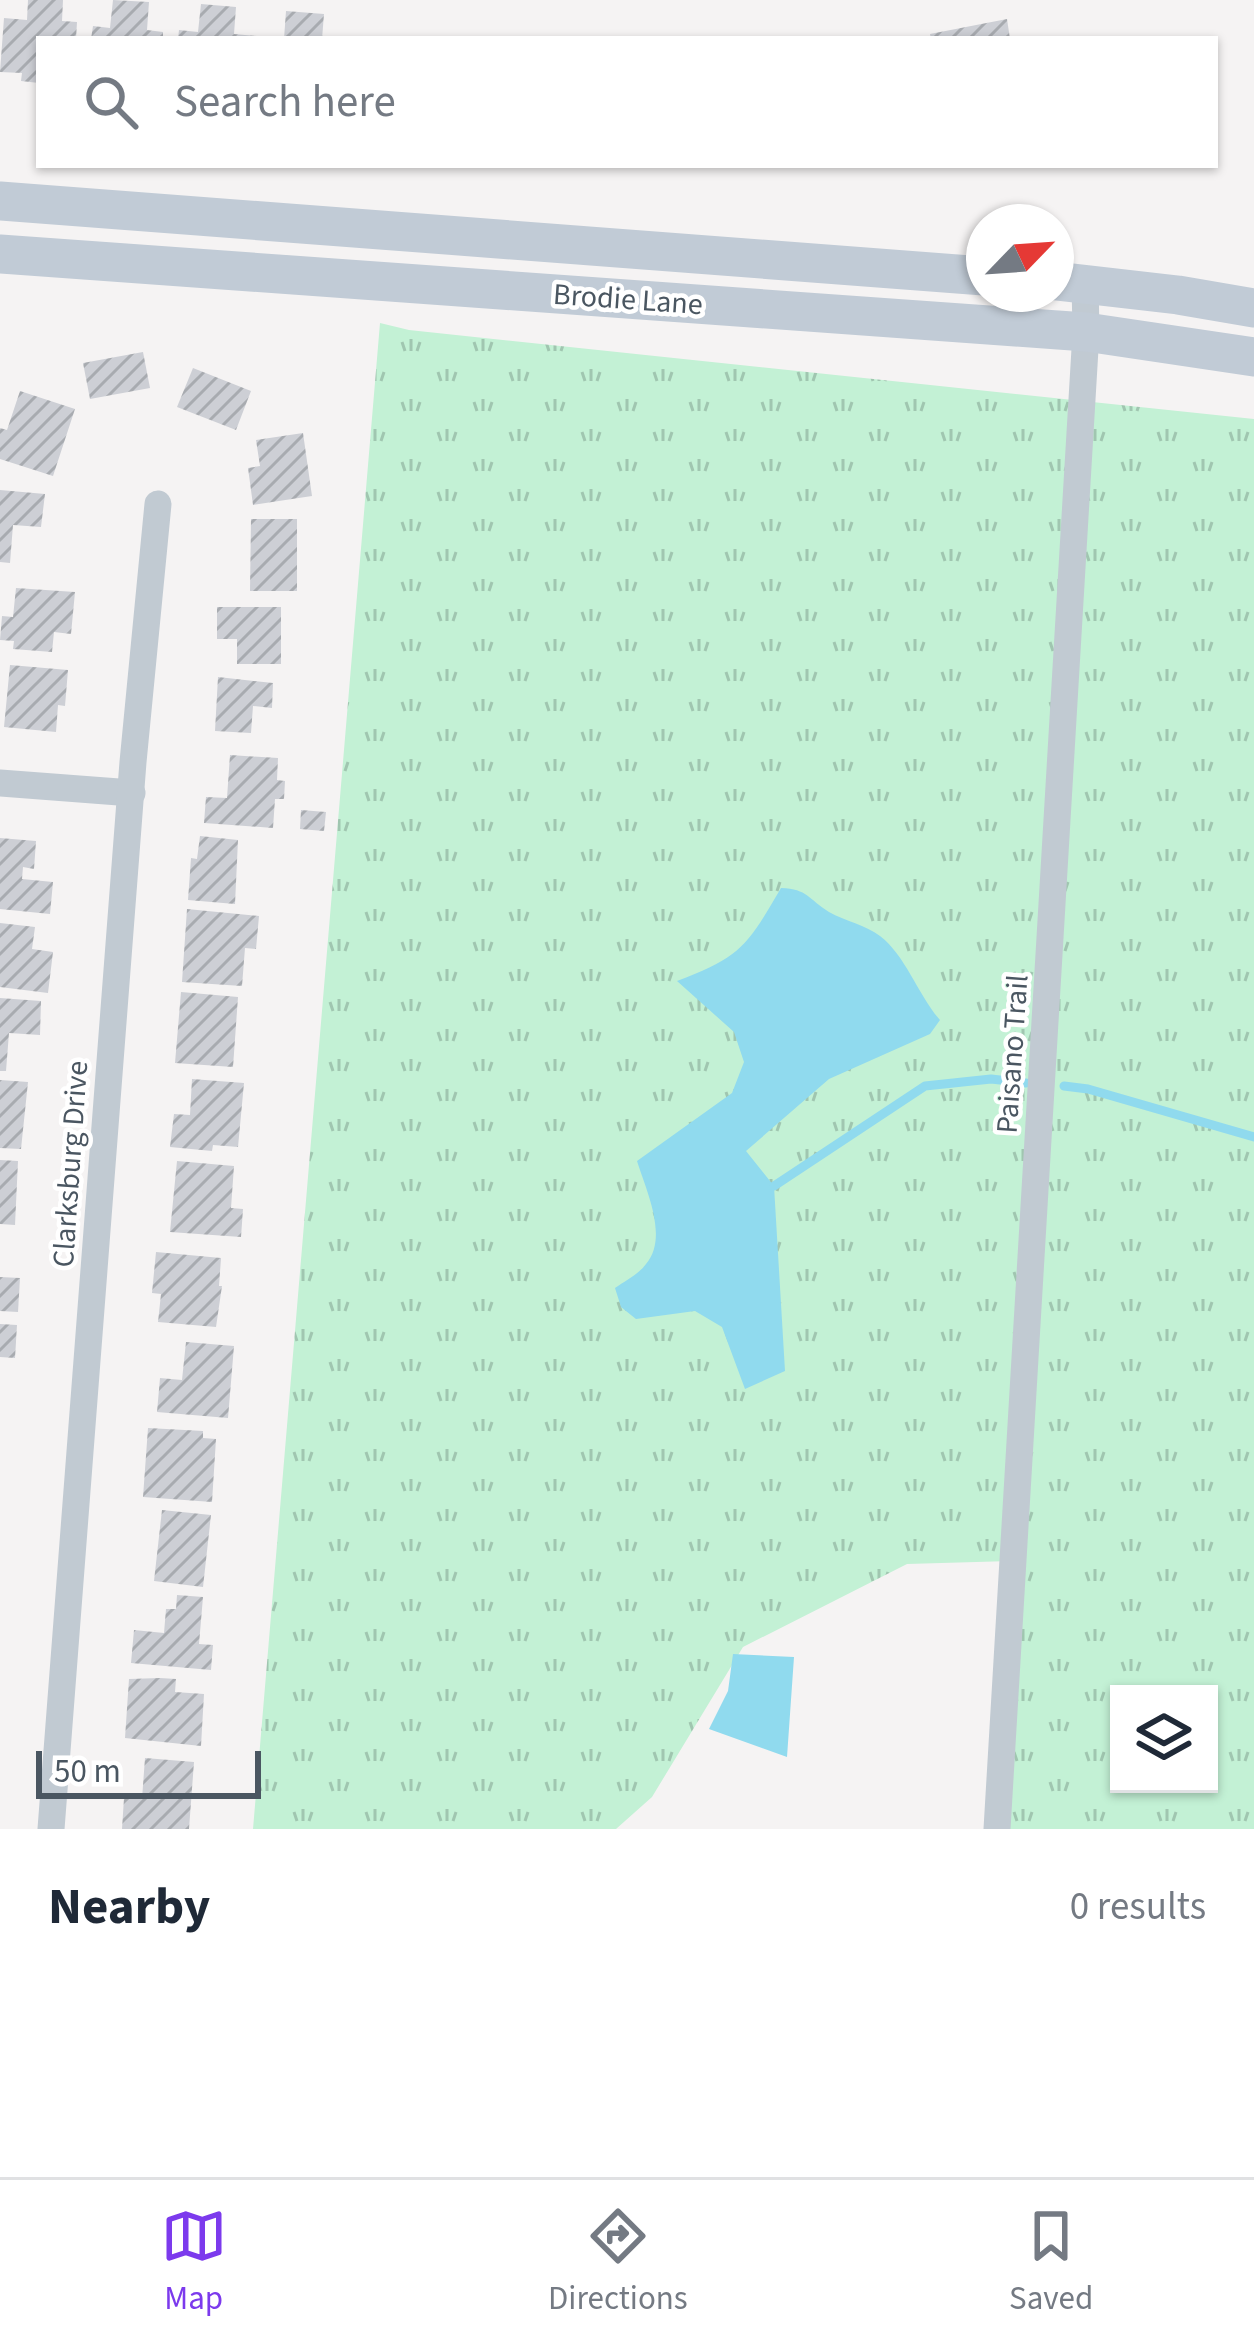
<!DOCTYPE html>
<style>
:root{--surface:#fff;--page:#f6f6f7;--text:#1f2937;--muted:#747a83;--line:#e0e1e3;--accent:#7c3aed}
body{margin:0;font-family:"Source Sans 3",sans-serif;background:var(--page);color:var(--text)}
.controls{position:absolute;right:36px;bottom:36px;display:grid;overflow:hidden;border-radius:0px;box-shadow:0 3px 9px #0004}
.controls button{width:108px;height:108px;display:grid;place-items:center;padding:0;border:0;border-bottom:3px solid var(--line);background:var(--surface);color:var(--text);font:60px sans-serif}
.compass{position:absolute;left:966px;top:204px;width:108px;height:108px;border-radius:50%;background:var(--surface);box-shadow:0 3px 9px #0004;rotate:65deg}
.scale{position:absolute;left:36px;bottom:30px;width:225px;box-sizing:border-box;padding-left:12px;border:6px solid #4a5661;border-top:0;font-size:33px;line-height:42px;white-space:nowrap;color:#4a5661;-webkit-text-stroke:9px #fff;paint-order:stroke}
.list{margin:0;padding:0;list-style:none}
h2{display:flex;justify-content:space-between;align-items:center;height:156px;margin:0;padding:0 48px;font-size:51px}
h2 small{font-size:39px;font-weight:400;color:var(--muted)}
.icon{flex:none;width:66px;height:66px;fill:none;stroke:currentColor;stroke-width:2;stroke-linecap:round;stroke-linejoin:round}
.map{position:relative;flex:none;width:1254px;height:1829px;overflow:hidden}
.search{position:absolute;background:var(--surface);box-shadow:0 3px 9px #0004;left:36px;right:36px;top:36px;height:132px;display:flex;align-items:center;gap:30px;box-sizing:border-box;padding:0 42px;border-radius:0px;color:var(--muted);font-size:45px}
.sheet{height:348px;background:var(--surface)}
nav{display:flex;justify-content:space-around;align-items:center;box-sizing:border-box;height:168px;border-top:3px solid var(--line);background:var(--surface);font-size:33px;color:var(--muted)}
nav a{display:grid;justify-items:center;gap:6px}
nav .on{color:var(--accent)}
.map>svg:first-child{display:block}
.grass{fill:url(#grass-tufts);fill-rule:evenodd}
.water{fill:#90daee}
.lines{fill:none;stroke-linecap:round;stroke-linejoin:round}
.stream{stroke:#90daee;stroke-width:9}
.building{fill:url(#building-hatch)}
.minor{stroke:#c1cad2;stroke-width:27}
.secondary{stroke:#c1cbd6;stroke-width:39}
.labels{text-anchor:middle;stroke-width:9;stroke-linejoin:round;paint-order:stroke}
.street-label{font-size:30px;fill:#4a5661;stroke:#fff}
</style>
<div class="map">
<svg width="1254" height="1829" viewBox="0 0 1254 1829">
<defs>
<pattern id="grass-tufts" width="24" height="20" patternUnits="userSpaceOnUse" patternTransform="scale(3)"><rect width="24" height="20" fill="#c3f1d5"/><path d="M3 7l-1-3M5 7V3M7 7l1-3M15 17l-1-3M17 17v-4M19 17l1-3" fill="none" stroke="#a0c6b0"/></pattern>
<pattern id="building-hatch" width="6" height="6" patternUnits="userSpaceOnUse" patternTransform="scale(3)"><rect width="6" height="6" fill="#cdcfd5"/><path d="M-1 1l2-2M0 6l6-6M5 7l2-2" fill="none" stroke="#a8abb0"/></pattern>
</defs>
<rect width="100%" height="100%" fill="#f5f3f3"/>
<path class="grass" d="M380,323L409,330L1254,419V1829H997L1011,1561L907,1564L743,1647L652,1797L616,1829H253ZM1119,1694H1209V1784H1119Z"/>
<g class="water">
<path d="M781,888C808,889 808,899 829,912C845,921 866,925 880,936C906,956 918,995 940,1020L930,1034L829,1079L746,1151L774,1186L785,1371L745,1389L722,1327L695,1311L636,1319L621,1307L615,1288C625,1281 639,1274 646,1264C669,1237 646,1190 637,1161L732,1093L744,1062L734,1032L677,981C741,957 747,946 781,888Z"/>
<path d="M733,1654L794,1657L787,1757L709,1729L728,1691Z"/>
</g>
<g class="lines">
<g class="stream">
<path d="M1064,1086L1088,1089L1254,1137"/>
<path d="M774,1186L925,1086L991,1079L1026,1083"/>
</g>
</g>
<g class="building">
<path d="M28,0H63L62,21L77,22L76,39H39V83L21,81L22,73L0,72L4,18L27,20Z"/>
<path d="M113,0L149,2L147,30L163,32V39H91L93,26L110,28Z"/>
<path d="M201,4L236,7L234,34L257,36L256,39H178L179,30L198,32Z"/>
<path d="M286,11L324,14L322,39H284Z"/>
<path d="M1007,19L1010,39H931L930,34Z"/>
<path d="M143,352L150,388L90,399L83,363Z"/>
<path d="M193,368L251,391L236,430L177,407Z"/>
<path d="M20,391L75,409L53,476L0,459V428L7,430Z"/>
<path d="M303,433L312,496L253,505L248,468L260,466L256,440Z"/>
<path d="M0,490L45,494L41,527L13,525L10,563L0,562Z"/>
<path d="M251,519H297V591H250Z"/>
<path d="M16,588L75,592L71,634L54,632L52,652L13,649L14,641L0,640L2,616L13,617Z"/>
<path d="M217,607H281V664H237V639H217Z"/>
<path d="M10,665L68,670L65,706L58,705L56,732L4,727Z"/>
<path d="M218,677L273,683L272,708L253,706L251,733L215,731Z"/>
<path d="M230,755L278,758L277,780L285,781L284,799H275L273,828L204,823L206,797L227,798Z"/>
<path d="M301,810L326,812L324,831L300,829Z"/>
<path d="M200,836L238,840L235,904L188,900L191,858L197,859Z"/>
<path d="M0,838L36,841L34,869L23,867L22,879L53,882L50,914L0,909Z"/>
<path d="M187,909L259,916L256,949L245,948L242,986L182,982Z"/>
<path d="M0,923L35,927L32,949L53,952L48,993L0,987Z"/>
<path d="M181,992L238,997L233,1067L175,1063Z"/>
<path d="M0,998L41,1001L40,1035L9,1033L6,1071H0Z"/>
<path d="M192,1079L244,1083L238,1147L213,1145L212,1151L170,1147L174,1114L190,1115Z"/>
<path d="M0,1080L28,1082L21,1149L0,1148Z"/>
<path d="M0,1160L18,1161L15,1225L0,1224Z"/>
<path d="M177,1161L234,1166L231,1208L243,1209L241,1237L170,1232Z"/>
<path d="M156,1252L221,1258L219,1286H222L216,1327L158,1322L161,1294L152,1293Z"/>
<path d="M0,1277L20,1278L18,1312L0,1311Z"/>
<path d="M0,1324L17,1325L15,1358L0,1357Z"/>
<path d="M186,1342L234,1346L228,1418L157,1412L160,1378L182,1380Z"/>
<path d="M148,1428L203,1431V1438L216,1439L212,1502L143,1497Z"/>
<path d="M162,1510L211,1515L203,1587L154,1581Z"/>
<path d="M177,1595L203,1597L199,1644L213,1645L211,1670L131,1663L134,1630L164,1633L166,1609H176Z"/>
<path d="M160,1678L176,1679L175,1692L204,1694L201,1746L125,1738L129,1679Z"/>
<path d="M145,1758L194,1762L189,1829H122L124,1798L142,1799Z"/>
</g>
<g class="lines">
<g class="minor">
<path d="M0,783L132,793"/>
<path d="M51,1829L133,762L158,504"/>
<path d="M997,1829L1086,332L1085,283"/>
</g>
<g class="secondary">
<path d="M0,201L984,276"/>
<path d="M0,254L1086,332L1254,357"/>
<path d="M1056,281L1178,295L1254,308"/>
</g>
</g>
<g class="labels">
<g class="street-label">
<text transform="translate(628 299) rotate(4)" y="10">Brodie Lane</text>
<text transform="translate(1012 1054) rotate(-86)" y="10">Paisano Trail</text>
<text transform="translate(70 1164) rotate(-86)" y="10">Clarksburg Drive</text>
</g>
</g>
</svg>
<div class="controls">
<button><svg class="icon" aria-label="layers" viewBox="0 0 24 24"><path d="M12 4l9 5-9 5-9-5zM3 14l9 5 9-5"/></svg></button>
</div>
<svg class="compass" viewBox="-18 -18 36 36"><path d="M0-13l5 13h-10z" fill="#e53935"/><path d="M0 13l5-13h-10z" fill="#747a83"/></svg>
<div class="scale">50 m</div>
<div class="search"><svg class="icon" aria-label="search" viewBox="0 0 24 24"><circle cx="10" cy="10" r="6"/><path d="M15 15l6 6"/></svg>Search here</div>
</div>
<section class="sheet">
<h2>Nearby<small>0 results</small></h2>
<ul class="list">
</ul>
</section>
<nav>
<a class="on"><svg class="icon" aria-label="map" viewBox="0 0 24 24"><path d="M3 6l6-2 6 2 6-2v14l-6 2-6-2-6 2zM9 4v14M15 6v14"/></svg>Map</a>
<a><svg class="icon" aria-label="directions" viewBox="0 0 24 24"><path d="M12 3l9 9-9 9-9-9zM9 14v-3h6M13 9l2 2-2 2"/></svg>Directions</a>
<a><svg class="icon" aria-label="saved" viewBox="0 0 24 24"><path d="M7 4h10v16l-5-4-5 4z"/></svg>Saved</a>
</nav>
